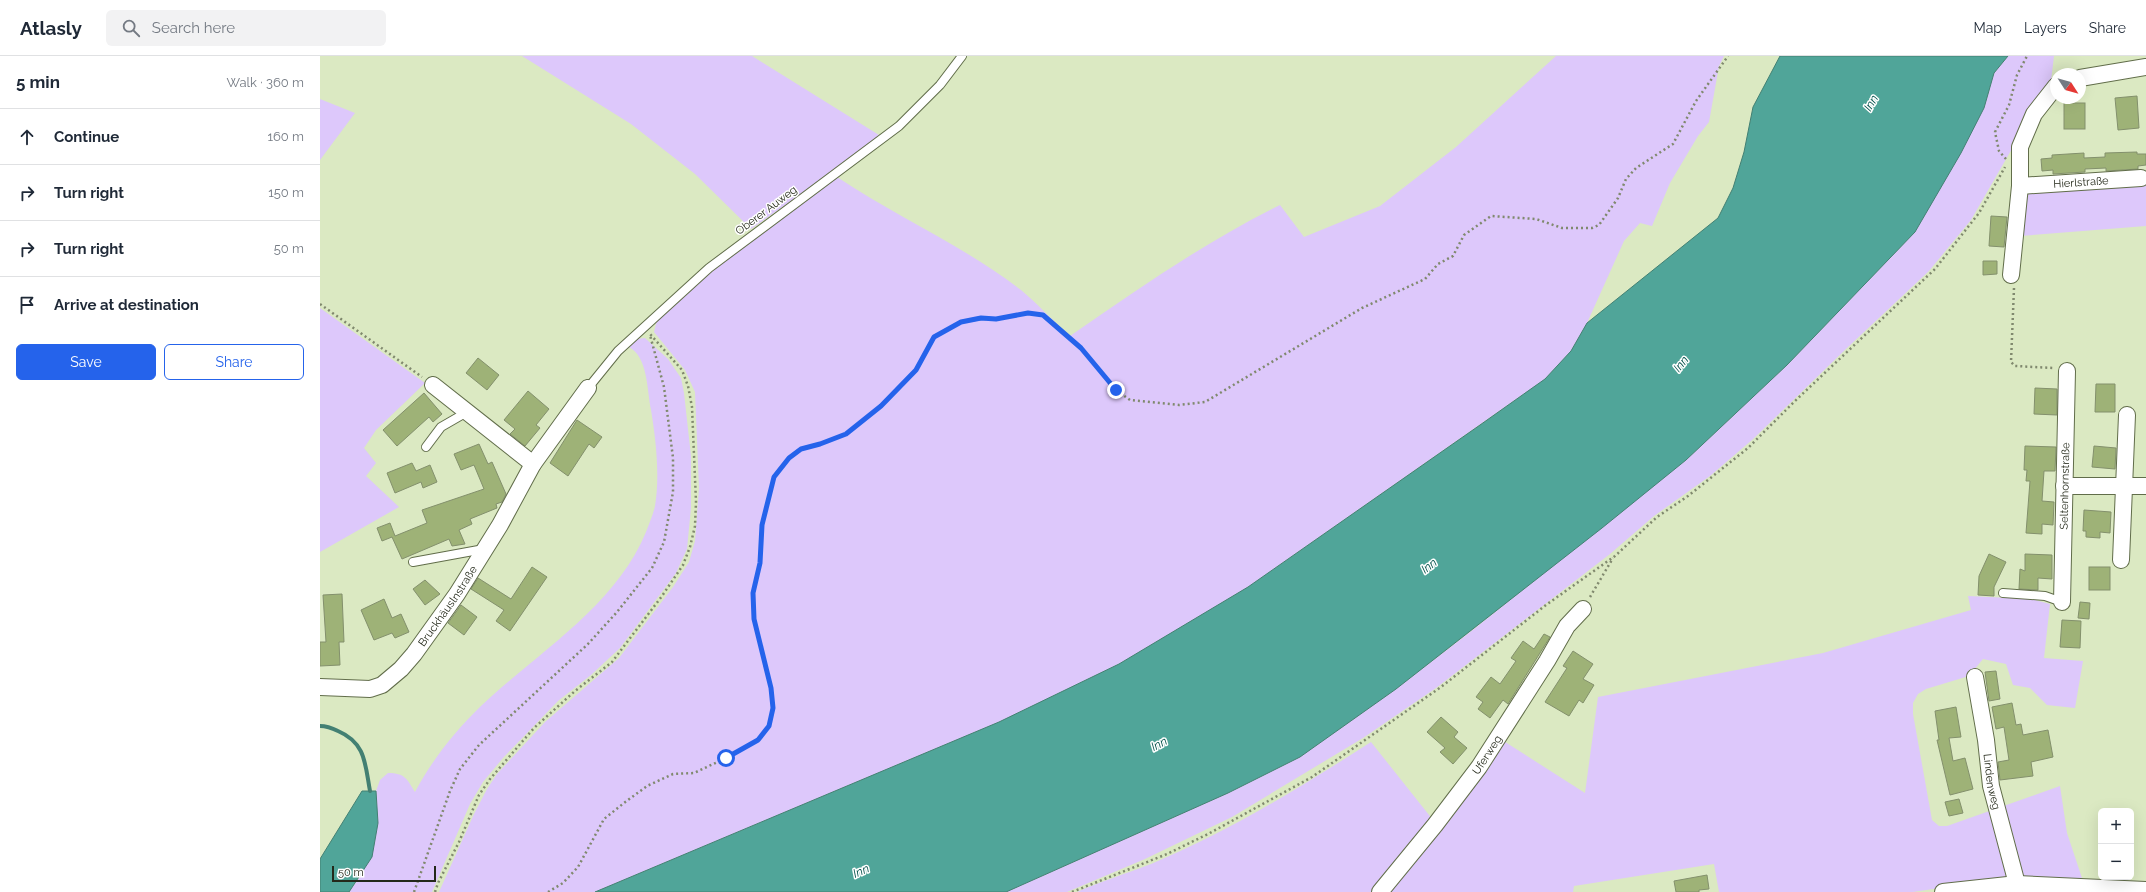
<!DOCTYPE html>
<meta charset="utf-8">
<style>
:root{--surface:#fff;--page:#f2f2f3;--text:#1f2937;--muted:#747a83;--line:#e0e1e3;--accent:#2563eb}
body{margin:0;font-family:Raleway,sans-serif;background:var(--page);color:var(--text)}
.controls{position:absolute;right:12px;bottom:12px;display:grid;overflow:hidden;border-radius:6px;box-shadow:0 4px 16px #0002}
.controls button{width:36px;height:36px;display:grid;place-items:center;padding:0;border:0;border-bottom:1px solid var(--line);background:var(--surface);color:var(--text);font:20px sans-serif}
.compass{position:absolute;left:1730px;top:12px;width:36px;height:36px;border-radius:50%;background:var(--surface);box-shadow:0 4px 16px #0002;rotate:126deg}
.scale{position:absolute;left:12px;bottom:10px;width:104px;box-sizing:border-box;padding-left:4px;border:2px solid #24291a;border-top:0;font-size:11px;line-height:14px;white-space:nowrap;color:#24291a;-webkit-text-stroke:3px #fff;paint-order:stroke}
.stop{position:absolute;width:12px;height:12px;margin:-9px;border:3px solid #2563eb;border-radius:50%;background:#fff}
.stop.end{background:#2563eb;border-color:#fff;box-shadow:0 1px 4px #0008}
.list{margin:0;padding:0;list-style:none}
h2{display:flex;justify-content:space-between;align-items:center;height:52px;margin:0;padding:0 16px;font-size:17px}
h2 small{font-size:13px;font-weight:400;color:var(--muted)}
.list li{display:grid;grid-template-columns:26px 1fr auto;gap:12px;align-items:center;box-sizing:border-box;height:56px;padding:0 16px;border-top:1px solid var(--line)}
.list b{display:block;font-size:15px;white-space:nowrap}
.list em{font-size:13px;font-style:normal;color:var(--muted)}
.actions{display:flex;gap:8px;padding:12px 16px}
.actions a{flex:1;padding:9px 0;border:1px solid var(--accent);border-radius:6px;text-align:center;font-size:14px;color:var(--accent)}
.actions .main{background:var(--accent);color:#fff}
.icon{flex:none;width:22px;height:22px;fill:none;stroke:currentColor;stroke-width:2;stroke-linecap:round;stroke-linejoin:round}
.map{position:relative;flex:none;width:1826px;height:836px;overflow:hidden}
header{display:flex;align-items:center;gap:24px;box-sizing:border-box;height:56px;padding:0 20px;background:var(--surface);border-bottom:1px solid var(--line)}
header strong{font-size:19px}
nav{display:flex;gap:22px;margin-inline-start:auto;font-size:14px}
.search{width:280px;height:36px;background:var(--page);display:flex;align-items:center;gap:10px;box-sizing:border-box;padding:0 14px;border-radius:6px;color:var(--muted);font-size:15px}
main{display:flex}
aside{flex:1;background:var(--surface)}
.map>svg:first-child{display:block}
.green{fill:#ddc8fb}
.water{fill:#50a599;stroke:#438073}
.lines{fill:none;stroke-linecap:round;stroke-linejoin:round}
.stream{stroke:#438073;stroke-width:4}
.building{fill:#9eb277;stroke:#83906c}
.lane-casing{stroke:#616d4a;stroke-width:10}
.street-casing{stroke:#616d4a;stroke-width:18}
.path{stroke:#80896e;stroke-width:2.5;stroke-dasharray:2 3;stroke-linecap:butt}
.lane{stroke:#fff;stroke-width:8}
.street{stroke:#fff;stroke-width:16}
.route{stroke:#2563eb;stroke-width:5}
.labels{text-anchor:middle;stroke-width:3;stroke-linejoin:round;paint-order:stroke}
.street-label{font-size:11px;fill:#24291a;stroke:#fff}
.water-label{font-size:12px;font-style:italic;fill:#015049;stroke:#fff}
</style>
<header>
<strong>Atlasly</strong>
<div class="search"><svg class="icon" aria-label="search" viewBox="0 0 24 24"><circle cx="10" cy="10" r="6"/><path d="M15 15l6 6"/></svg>Search here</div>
<nav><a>Map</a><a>Layers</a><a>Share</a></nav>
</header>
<main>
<aside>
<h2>5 min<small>Walk · 360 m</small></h2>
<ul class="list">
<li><svg class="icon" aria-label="ahead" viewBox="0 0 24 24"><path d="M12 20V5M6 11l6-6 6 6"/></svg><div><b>Continue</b></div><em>160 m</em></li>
<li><svg class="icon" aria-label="right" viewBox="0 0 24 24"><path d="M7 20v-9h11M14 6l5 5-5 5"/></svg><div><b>Turn right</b></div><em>150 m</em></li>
<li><svg class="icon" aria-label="right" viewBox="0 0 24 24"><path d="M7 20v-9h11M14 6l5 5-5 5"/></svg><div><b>Turn right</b></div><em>50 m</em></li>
<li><svg class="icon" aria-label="arrive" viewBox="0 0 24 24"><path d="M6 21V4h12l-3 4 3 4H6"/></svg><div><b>Arrive at destination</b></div></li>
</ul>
<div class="actions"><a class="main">Save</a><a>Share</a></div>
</aside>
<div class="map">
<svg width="1826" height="836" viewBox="0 0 1826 836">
<rect width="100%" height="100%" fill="#dbe9c2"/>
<g class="green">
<path d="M202,0H432L559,79L541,96L431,173L375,118L311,68Z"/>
<path d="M1236,0H1404L1399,10L1389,66L1378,80L1350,127L1332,170L1320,167L1304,185L1267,267L1251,295L1225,323L928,531L799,608L679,666L275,836H119L154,758L167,733L177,718L225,666L299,602L353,531L369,506L375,485L379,432L375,336L365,314L334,276L337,264C393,211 455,166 517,121C577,161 644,190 701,234C718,248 733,265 750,280C818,233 885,186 960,149L984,181L1060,150L1136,91Z"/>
<path d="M1688,0H1734L1731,25L1651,164L1609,215L1527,292L1432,384L1390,420L1334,460L1290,498L1116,632L1043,682L912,761L825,803L747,836H686L908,737L980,701L1076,633L1154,573L1366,404L1467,309L1595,176L1664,52L1674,17Z"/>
<path d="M0,43L35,57L0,104Z"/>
<path d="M1826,128V170L1700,180L1702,132Z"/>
<path d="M0,252L105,327L56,374L44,392L56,407L46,420L79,451L0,496Z"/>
<path d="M325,282L348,303L361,322L364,337L371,400V452L367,493L356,517L300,592L271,619L238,645L183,702L163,726L150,748L112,836H29L42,818L58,767L56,735L60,724L68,717C85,717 87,723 95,736C112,704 135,675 161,650C218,596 295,551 326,476C329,468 333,459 335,450C340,420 336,384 331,354C327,334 328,301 309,291L317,283Z"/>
<path d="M1648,540L1711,543L1730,548L1724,602L1763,605L1755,652L1727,649L1710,632L1693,629L1686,608L1663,603L1649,620L1606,633L1598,638L1593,647V658L1612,764L1619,770H1627L1740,730L1747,777L1763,825L1660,826L1593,836H1399L1394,808L1254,830L1253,836H1064L1182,684L1265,737L1278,641L1503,597L1651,554Z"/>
<path d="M1051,686L1113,764L1055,836H757C781,825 806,818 831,808C908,776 981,731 1051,686Z"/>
</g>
<g class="water">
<path d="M1460,0H1688L1674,17L1664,52L1641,97L1595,176L1467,309L1366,404L1282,472L1076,633L980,701L908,737L686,836H275L679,666L799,608L928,531L1160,369L1225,323L1251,295L1267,267L1398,162L1413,132L1424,96L1433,51Z"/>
<path d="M42,735H56L58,767L52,801L29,836H0V803Z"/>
</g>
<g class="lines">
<path class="stream" d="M0,670C7,670 12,672 18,675C46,687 45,708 50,735"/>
</g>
<g class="building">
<path d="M1817,40L1819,72L1798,74L1795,42Z"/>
<rect x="1744" y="47" width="21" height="26"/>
<path d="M1817,96V98H1826V109L1818,110V113L1786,115V112L1765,113V116L1733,118V114L1722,115L1721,103L1732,102V99L1764,97V102L1785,101V97Z"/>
<path d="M1671,160L1687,161L1684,191L1669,190Z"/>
<path d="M1663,205H1677V218L1663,219Z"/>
<path d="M158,302L179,319L167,334L146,317Z"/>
<path d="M1776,328H1795V356H1775Z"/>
<path d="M1715,332L1737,333V359L1714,358Z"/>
<path d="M208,335L229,353L216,369L220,372L205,390L190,378L195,373L184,364Z"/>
<path d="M104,337L122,358L113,366L109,361L77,390L63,374Z"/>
<path d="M257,364L282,381L274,392L269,388L248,420L230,407Z"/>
<path d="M159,388L168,408L172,406L186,438L182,446L176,448L177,452L150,463L152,468L139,474L145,488L132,490L129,483L82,503L72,481L62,485L57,472L70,467L75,480L107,467L102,454L164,433L154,409L141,414L134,398Z"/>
<path d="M1705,390L1736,391L1735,415H1724L1722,445L1734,446L1733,469L1722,468V478L1706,477L1710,425H1706L1707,414H1704Z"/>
<path d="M1774,390L1796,392L1795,413L1772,411Z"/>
<path d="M92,407L96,415L110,409L117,426L103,432L101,426L75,437L67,417Z"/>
<path d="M1764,454L1791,456L1790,477L1780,476V482L1766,481V475H1763Z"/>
<path d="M1669,498L1686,506L1674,531V540L1658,539L1659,520Z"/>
<path d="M1705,498L1732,499V523L1718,522V534L1699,533L1700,513L1705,515Z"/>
<path d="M212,511L227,521L190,575L176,565L184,554L151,533L158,522L191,543Z"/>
<rect x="1769" y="511" width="21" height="23"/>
<path d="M105,524L120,538L105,549L93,533Z"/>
<path d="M22,538L24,586H19L20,609L0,610V586H6L3,539Z"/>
<path d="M64,543L72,562L81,558L89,576L75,582L72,577L54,584L41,554Z"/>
<path d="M1760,546L1770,547L1769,563L1758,562Z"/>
<path d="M141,549L157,561L144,579L128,567Z"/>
<path d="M1742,564L1761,565L1760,592L1740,591Z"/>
<path d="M1224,578L1230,581L1188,648L1183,644L1170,662L1158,653L1163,646L1156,641L1171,621L1180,628L1196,605L1191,602L1203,585L1214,593Z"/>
<path d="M1253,595L1273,608L1263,623L1274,629L1263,647L1259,644L1249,660L1225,646L1247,612L1243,610Z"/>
<path d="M1676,615L1680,643L1669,645L1665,616Z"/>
<path d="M1692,647L1696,669L1701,668L1703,679L1728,674L1733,701L1711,706L1713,720L1680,724L1678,706L1689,704L1684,671L1676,673L1672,651Z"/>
<path d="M1636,651L1641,681L1629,682L1633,705L1645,702L1653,733L1630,739L1617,684H1619L1615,655Z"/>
<path d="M1121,661L1138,676L1134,681L1147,692L1133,708L1120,696L1125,692L1107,676Z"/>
<path d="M1639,743L1643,757L1629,760L1625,746Z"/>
<path d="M1387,819L1389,833L1379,834V836H1356L1354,825Z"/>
</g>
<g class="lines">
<defs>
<g id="lane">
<path d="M268,332L298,295L389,212L579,70L620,29L642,0"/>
<path d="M106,391L121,371L147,356"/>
<path d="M93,506L164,493"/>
<path d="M1683,537L1725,540L1742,546"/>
</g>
<g id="street">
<path d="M1760,22L1826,11"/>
<path id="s1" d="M1700,130L1821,122"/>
<path d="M1691,219L1700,130V91L1714,58L1736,30"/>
<path d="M113,329L213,408"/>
<path d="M1744,430H1826"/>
<path d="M1801,504L1807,359"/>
<path id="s2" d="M1742,546L1747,315"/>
<path id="s3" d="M1655,621L1666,684L1671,730L1697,828"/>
<path id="s4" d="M0,631L50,633L62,629L81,613L94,598L137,538L180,469L213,408L268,332"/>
<path id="s5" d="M1060,836L1115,769L1159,711L1227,605L1247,570L1263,553"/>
<path d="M1623,836L1697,828L1826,834"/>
</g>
</defs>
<use href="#lane" class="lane-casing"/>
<use href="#street" class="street-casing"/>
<g class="path">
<path d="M1686,103L1679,95L1675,76L1689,49L1697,19L1707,0"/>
<path d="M1694,232L1691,306L1695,310L1734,312"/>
<path d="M0,248L102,321"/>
<path d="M1270,541L1293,502"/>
<path d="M94,836L130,735L140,713L159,689L268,588L297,556L332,512L344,486L353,436V402L344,331L330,279"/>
<path d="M115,836L118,827L139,786L159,739L170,723L214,672L255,635L292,606L342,540L363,509L370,491L375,470L376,446L372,351L368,330L362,314L330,278"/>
<path d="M228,836L243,827L258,811L284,763L304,747L327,730L353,718L374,717L406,702L438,684L449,670L453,652L451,632L434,563L433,537L440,507L442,469L454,421L469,402L481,393L500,388L526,378L561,350L596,314L614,281L641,266L661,263H676L708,257L723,259L761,292L796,334L810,344L859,349L885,346L1042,252L1105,223L1118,208L1133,200L1144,179L1171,160L1216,163L1242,172H1272L1279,169L1298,142L1306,123L1316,112L1353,88L1376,45L1408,0"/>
<path d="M752,836L847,798L888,778L992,721L1121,631L1226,549L1295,500L1337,461L1368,440L1428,392L1475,345L1615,213L1659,157L1685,111"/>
</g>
<use href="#lane" class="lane"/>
<use href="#street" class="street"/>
</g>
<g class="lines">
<path class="route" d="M406,702L438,684L449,670L453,652L451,632L434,563L433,537L440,507L442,469L454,421L469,402L481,393L500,388L526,378L561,350L596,314L614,281L641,266L661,262L676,263L708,257L723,259L761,292L796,334"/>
</g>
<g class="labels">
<g class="street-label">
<text dy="4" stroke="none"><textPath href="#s1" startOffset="61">Hierlstraße</textPath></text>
<text transform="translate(446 154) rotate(-37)" y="4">Oberer Auweg</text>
<text dy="4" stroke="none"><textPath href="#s2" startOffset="116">Seltenhornstraße</textPath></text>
<text dy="4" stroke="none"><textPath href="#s4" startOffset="166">Bruckhäuslnstraße</textPath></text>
<text dy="4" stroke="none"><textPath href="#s5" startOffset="174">Uferweg</textPath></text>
<text dy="4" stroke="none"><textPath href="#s3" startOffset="106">Lindenweg</textPath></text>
</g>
<g class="water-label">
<text transform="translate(1551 47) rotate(-60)" y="4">Inn</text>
<text transform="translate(1361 308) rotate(-51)" y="4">Inn</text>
<text transform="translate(1109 510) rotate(-37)" y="4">Inn</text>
<text transform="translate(839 688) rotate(-28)" y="4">Inn</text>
<text transform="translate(541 815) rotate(-23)" y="4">Inn</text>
</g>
</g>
</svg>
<div class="controls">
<button>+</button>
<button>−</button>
</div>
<svg class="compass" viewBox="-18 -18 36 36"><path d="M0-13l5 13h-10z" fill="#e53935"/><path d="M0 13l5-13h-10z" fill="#747a83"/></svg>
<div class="scale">50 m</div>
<div class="stop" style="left:406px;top:702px"></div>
<div class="stop end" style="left:796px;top:334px"></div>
</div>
</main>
